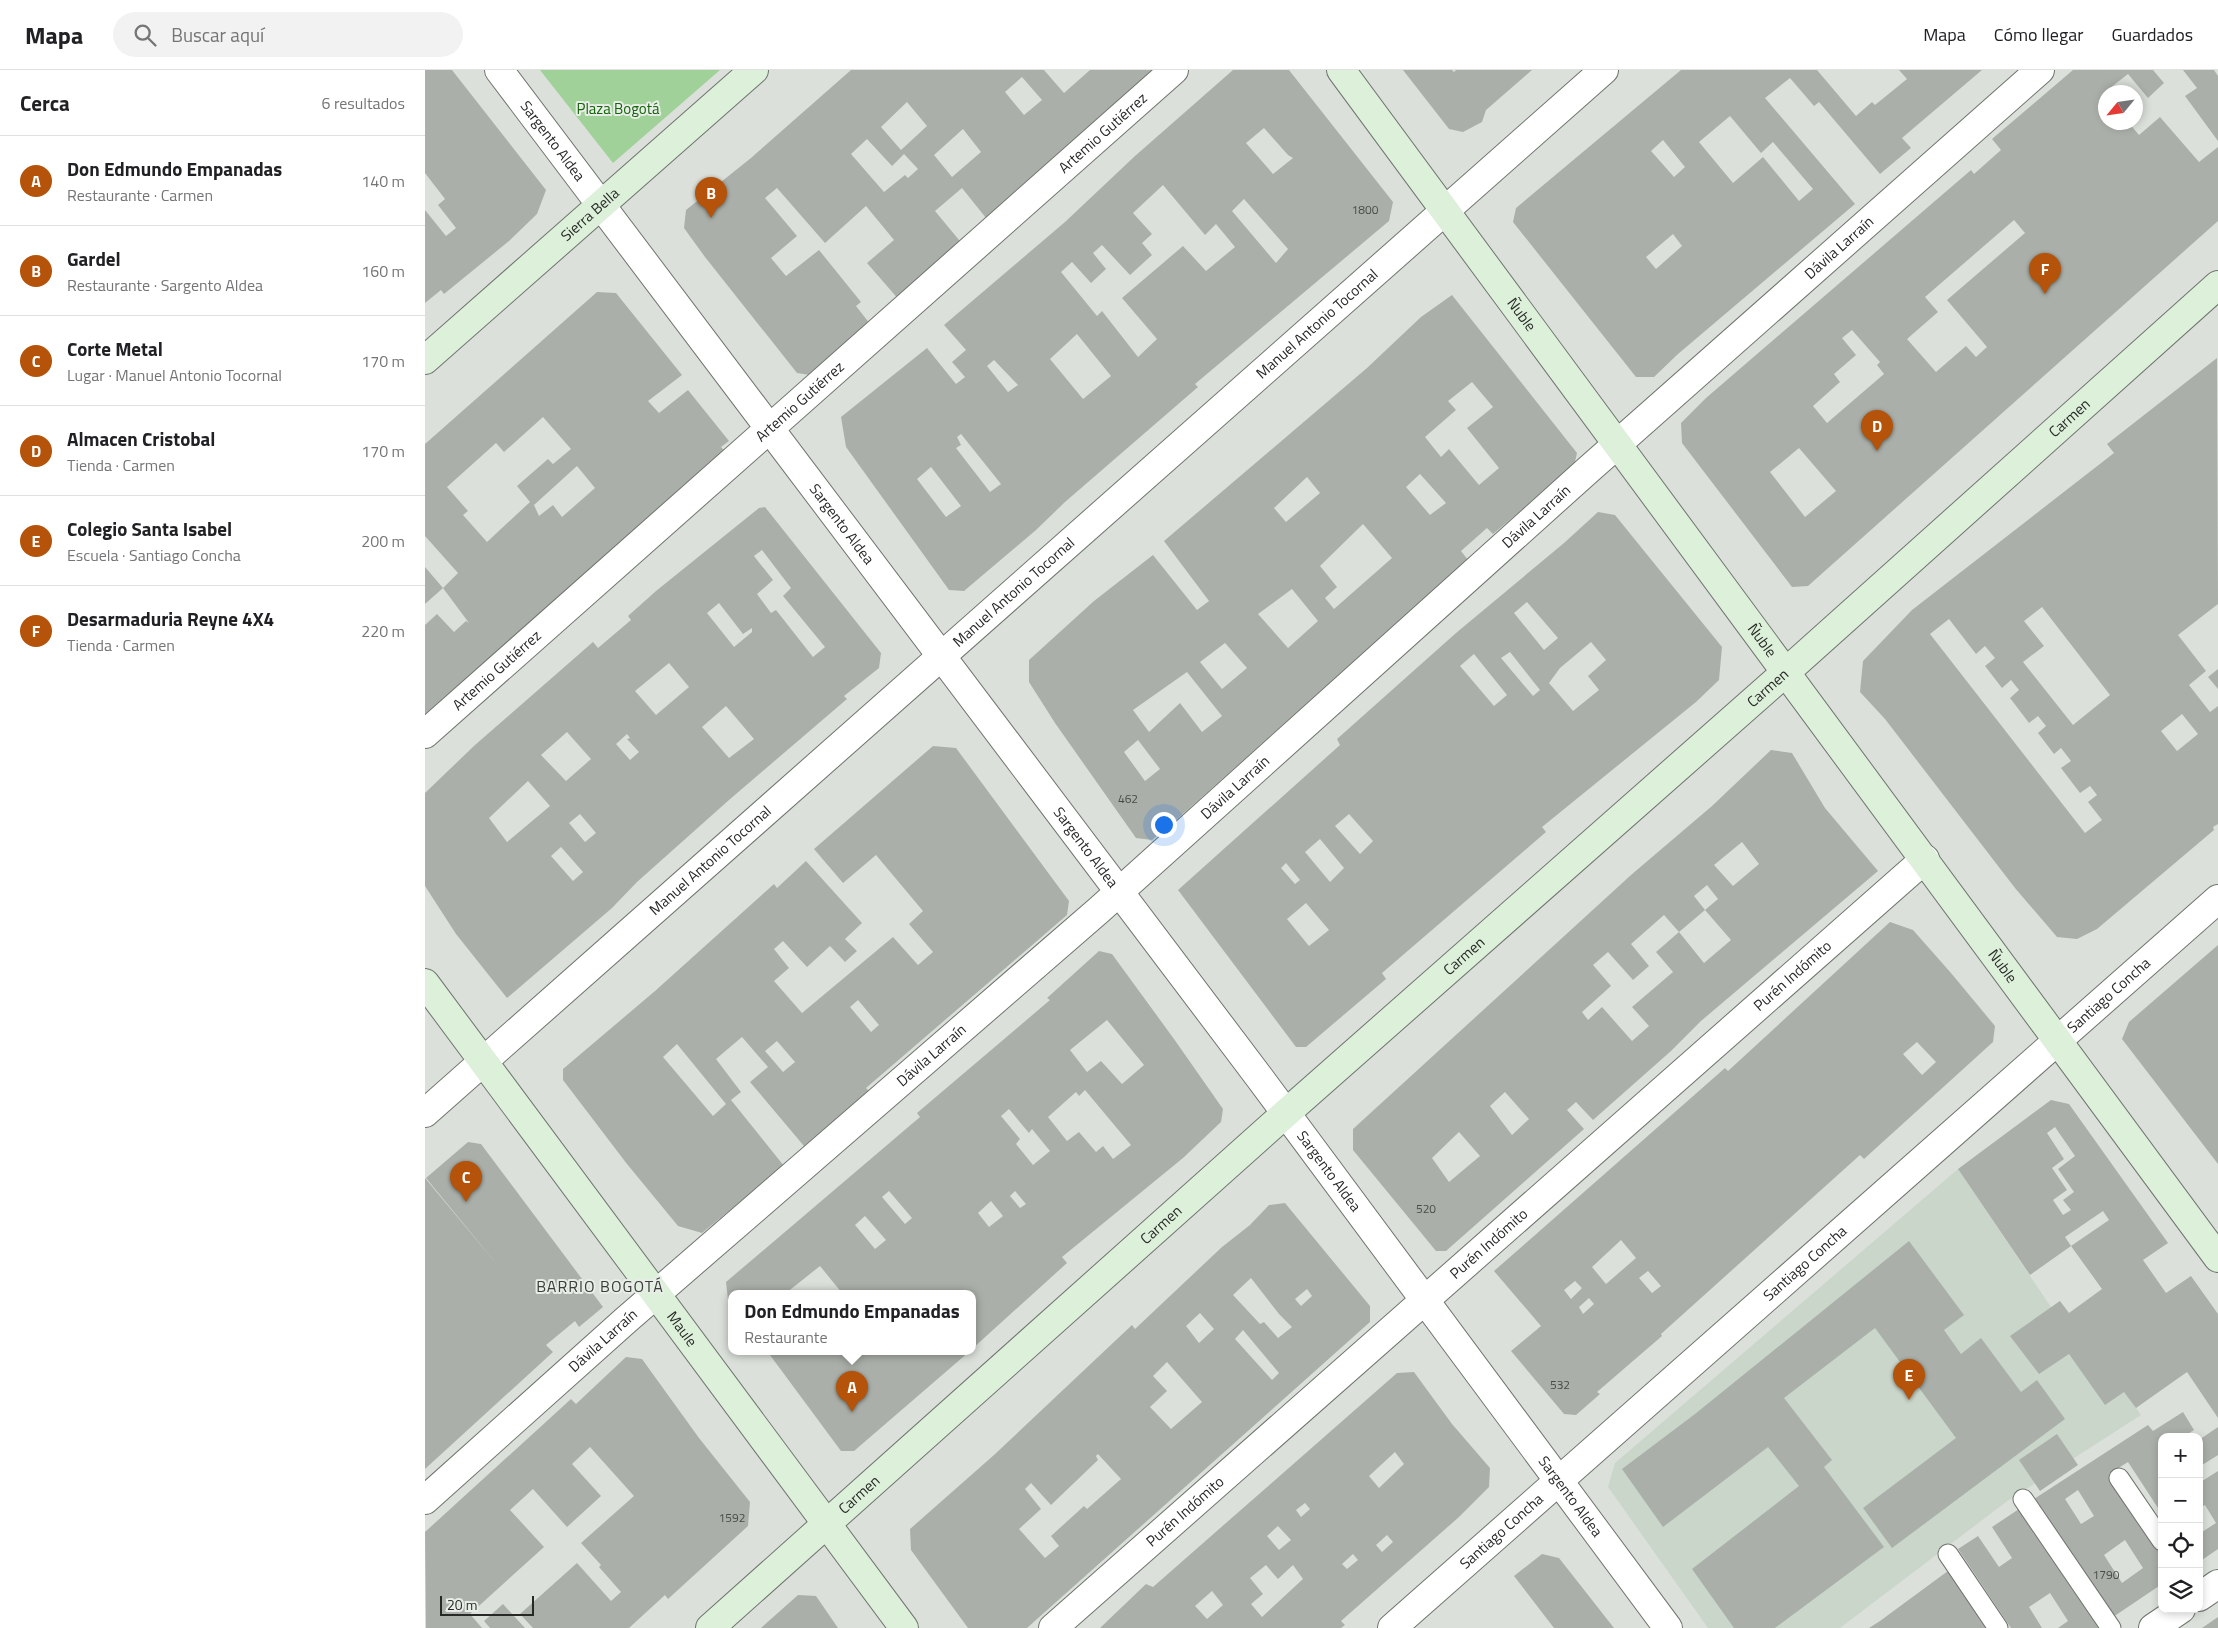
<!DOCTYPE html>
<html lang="es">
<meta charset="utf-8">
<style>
:root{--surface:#fff;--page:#f2f2f2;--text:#202124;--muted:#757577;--line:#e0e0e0;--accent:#b45309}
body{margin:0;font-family:"Titillium Web",sans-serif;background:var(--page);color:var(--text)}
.controls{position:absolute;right:15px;bottom:15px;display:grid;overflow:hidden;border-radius:10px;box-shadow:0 2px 8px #0003}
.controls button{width:45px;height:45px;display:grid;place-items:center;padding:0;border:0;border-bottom:1px solid var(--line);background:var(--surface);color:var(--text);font:25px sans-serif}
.compass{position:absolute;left:1673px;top:15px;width:45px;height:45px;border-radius:50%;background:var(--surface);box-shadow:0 2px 8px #0003;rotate:241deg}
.scale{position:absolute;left:15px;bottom:12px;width:94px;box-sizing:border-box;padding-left:5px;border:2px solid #272926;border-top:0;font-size:14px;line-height:18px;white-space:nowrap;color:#272926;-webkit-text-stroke:4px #e8eee7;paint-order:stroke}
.you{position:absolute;left:738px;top:754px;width:18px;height:18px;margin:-12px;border:4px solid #fff;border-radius:50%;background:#1a73e8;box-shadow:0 0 0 8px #1a73e833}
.badge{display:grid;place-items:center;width:32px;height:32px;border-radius:50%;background:var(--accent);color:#fff;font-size:16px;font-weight:700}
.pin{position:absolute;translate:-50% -41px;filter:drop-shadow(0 1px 2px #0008)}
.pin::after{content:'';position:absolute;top:26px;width:18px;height:15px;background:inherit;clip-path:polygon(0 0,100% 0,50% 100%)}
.popup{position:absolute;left:303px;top:1220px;width:248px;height:65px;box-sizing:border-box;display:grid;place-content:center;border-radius:10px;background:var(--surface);filter:drop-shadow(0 1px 4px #0005);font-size:16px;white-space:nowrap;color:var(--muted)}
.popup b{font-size:19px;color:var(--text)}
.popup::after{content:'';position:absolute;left:50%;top:100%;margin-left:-10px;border:10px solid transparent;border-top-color:var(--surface)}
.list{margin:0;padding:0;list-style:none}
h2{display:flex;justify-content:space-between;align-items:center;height:65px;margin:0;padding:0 20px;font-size:21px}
h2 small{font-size:16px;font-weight:400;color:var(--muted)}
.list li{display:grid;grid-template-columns:32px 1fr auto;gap:15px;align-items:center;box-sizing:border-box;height:90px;padding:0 20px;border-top:1px solid var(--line)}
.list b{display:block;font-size:19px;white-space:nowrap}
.list p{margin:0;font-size:16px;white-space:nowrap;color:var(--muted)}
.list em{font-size:16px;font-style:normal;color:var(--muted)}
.icon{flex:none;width:28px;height:28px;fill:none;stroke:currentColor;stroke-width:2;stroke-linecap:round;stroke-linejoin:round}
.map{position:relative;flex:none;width:1793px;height:1558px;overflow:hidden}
header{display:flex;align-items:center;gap:30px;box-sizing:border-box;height:70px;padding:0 25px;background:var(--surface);border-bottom:1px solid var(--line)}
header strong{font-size:24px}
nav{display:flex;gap:28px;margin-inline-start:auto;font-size:18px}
.search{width:350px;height:45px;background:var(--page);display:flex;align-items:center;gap:12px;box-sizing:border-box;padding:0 18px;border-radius:28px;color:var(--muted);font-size:19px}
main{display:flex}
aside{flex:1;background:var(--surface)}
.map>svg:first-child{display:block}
.built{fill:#cad6c9}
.green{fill:#9fd198}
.building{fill:#aab0a9;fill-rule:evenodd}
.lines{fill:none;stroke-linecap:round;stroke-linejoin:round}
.lane-casing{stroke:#6f756e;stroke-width:21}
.street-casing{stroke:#6f756e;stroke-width:30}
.secondary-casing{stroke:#6f756e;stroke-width:30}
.lane{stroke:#fff;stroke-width:19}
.street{stroke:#fff;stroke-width:28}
.secondary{stroke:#dcf0da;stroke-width:28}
.labels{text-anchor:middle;stroke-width:4;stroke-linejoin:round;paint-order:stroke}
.number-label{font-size:12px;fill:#484b47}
.park-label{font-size:15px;fill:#14640a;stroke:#e8eee7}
.street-label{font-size:15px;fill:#272926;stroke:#e8eee7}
.neighbourhood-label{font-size:16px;letter-spacing:1px;fill:#3a3f3a;stroke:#e8eee7}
</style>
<header>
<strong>Mapa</strong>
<div class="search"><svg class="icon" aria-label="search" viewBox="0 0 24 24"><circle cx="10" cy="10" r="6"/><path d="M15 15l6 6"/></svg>Buscar aquí</div>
<nav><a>Mapa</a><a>Cómo llegar</a><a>Guardados</a></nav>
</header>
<main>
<aside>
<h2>Cerca<small>6 resultados</small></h2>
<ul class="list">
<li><span class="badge">A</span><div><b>Don Edmundo Empanadas</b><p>Restaurante · Carmen</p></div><em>140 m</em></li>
<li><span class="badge">B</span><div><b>Gardel</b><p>Restaurante · Sargento Aldea</p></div><em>160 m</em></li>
<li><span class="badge">C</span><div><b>Corte Metal</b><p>Lugar · Manuel Antonio Tocornal</p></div><em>170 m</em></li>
<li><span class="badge">D</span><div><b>Almacen Cristobal</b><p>Tienda · Carmen</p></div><em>170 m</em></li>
<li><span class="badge">E</span><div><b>Colegio Santa Isabel</b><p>Escuela · Santiago Concha</p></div><em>200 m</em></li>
<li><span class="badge">F</span><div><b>Desarmaduria Reyne 4X4</b><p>Tienda · Carmen</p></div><em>220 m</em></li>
</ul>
</aside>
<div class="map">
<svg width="1793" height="1558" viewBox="0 0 1793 1558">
<rect width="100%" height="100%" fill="#dbe1da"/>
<path class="built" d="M1533,1099L1626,1237L1635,1231L1716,1345L1581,1432L1415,1558H1283L1183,1417L1190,1393Z"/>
<path class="green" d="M115,0H295L188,93Z"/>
<g class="building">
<path d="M0,0H27L121,120L112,144L84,171L19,224L16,220L0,233V140L21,166L31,158L13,135L20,129L0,103Z"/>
<path d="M426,0H619L639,23L665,0H737L565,153L537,118L510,141L539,176L475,231L442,193L469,170L441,136L400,173L352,118L340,128L372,166L346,188L361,206L394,180L436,232L431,236L449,259L391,306L372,303L280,187L259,158L261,140L326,88ZM597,7L617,30L599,45L580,22ZM482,32L502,56L476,80L456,57ZM538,59L556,82L527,107L509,85ZM442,69L467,96L479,84L493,99L483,108L480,105L459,122L426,84Z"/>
<path d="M808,0H864L968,132L964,151L770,314L773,317L640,432L611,460L539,521L524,520L421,377L416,347L502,278L531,314L540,307L527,292L541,280L519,255L640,152L710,86ZM839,58L863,85L868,88L848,104L821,73ZM738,115L780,165L791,154L810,177L781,201L758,176L697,228L732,269L713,287L677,241L672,246L636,202L647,192L666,213L681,199L668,183L677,175L705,205L727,185L717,173L727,164L708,143ZM819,129L863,179L851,193L807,141ZM652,264L686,306L658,329L625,289ZM569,290L593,315L583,322L562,296ZM536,364L576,414L565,422L531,378L536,375L532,367ZM506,397L536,436L521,447L492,409Z"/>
<path d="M978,0H1027L1029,2L1031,0H1107L1061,40L1057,52L1038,62L1024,59Z"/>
<path d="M1256,0H1392L1431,46L1447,32L1450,35L1482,9L1474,0H1557L1477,68L1486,78L1455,104L1394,32L1389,36L1365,8L1340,28L1430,134L1253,284L1229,307H1211L1088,152L1091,138ZM1305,46L1336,83L1348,72L1388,119L1374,131L1338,87L1308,113L1274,72ZM1238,70L1260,97L1249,107L1226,81ZM1248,164L1257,176L1231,199L1221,187Z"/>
<path d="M1648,0H1728L1739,13L1723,28L1703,4L1680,22V52H1703L1714,65L1735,47L1774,92L1793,77V151L1383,516L1367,517L1257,373L1256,353L1281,328L1546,100L1549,104L1576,80L1567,69ZM1589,150L1600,163L1522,230L1562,277L1551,287L1541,276L1511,302L1482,269L1513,242L1500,227ZM1427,260L1455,292L1452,295L1459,304L1402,353L1388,336L1415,312L1409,304L1431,285L1417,268ZM1374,378L1411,421L1380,447L1345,402Z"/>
<path d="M1758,0H1789L1793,6V71L1760,26L1772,18Z"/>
<path d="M172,222L191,223L257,305L223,331L234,343L263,320L304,371L296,377L302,384L0,655V555L12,544L29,562L41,551L44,553L18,518L33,503L0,466V374ZM118,347L146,379L128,394L123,389L92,416L105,432L62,472L38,445L43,441L22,417L71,373L79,382ZM152,396L170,418L137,447L128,435L114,446L109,435Z"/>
<path d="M1027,225L1152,383L1149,396L1068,464L1062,458L1036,481L1043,490L751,750L727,770L711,768L630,653L604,612V590L669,531L728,485L772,540L784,531L739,471L942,298L996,247ZM1047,312L1068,337L1042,358L1074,398L1054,415L1024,379L1016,387L1000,367L1031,340L1023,331ZM995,404L1021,433L1005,445L981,417ZM882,407L895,423L861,452L849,438ZM938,454L967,488L909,539L900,528L912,517L895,496ZM867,519L893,551L863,578L833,544ZM800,573L822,598L797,619L775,592ZM762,602L797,646L777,662L755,633L724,662L708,640ZM713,670L735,699L720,711L699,682Z"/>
<path d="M1792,288L1793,534L1753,565L1781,601L1764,615L1785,642L1793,636V754L1788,757L1789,760L1672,859L1652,869L1632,867L1590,818L1460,649L1435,622L1438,591L1487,540L1689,383L1682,374ZM1617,537L1685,625L1648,655L1598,592L1619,576L1599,551ZM1524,549L1551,584L1560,576L1570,588L1560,596L1577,618L1586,610L1594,620L1585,628L1604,653L1613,646L1621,656L1613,663L1629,684L1636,678L1646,691L1636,698L1655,723L1665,716L1672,725L1663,732L1677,750L1660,763L1505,564ZM1757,644L1773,664L1752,681L1736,661Z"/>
<path d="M340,437L456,583L454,598L419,626L422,629L304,730L212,812L187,838L82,928L31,864L0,816V723L50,675L168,572L173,578L206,550L203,546L231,521L334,438ZM337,480L366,518L358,526L400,577L388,587L351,540L346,543L332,524L348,510L329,486ZM294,533L318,564L327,558V562L309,577L282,543ZM244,593L264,617L231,645L210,621ZM301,636L329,669L304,688L277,657ZM142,662L166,689L141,711L116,685ZM202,664L205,668L202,669L214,682L205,690L191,674ZM103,711L125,736L82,772L64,748ZM155,744L171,763L160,772L144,753ZM136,777L158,802L148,811L126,786Z"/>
<path d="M1173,442L1190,445L1297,577L1294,610L1271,632L1117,757L1121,762L957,903L961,909L881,977H871L753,820L915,675L912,669L1031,563L1139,473ZM1102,532L1133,568L1119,580L1089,543ZM1166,572L1181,590L1163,606L1174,620L1148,641L1124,613L1135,598ZM1085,582L1115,620L1108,626L1076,588ZM1049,584L1082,625L1069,636L1035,596ZM924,744L948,771L935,784L910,756ZM895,769L919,798L905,812L880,782ZM861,793L875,810L870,814L856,798ZM881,833L904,860L884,876L862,849Z"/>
<path d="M0,497L18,518L0,534Z"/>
<path d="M1793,599V619L1783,607Z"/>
<path d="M508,676L531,678L644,831L642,845L441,1018L444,1021L379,1076L325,1012L343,997L317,967L291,989L316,1022L306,1030L359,1096L277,1163L253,1156L202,1094L138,1010V999L230,921L349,814L352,818L381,791L437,853L420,869L432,881L420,892L405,876L382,897L358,871L349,879L364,898L349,911L377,943L468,867L493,895L508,882L484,854L498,841L451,785L418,813L389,779ZM433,930L454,955L446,962L425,937ZM352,971L370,992L358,1002L340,981ZM252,974L301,1034L288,1046L238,987Z"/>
<path d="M1346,680L1367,683L1400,738L1453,801L1276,951L1246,981L1168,1050L1151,1032L1142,1040L1159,1059L1021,1181H1011L928,1080V1059L1206,805L1287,736ZM1317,772L1334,794L1308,816L1289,795ZM1282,815L1293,829L1280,840L1306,870L1279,893L1254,862L1231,882L1248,902L1207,937L1224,956L1207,971L1177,937L1163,950L1157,942L1186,916L1168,895L1183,882L1208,910L1224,896L1206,874L1239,845L1254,862L1280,840L1269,826ZM1080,1022L1104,1049L1087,1065L1065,1036ZM1034,1062L1055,1086L1024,1112L1007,1088Z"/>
<path d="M1465,852L1488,860L1526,903L1570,956L1568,972L1439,1089L1435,1085L1236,1264L1237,1266L1172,1322L1175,1324L1151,1345L1139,1344L1086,1281L1116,1256L1069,1201L1300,998L1303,1001ZM1492,972L1511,992L1497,1005L1478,984ZM1196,1170L1211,1188L1181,1214L1167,1197ZM1223,1201L1236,1216L1227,1223L1214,1208ZM1150,1211L1157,1218L1146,1229L1139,1220ZM1164,1228L1169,1234L1158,1244L1154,1237Z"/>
<path d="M1793,875V1094L1697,969L1704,952Z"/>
<path d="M674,881L687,884L749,969L798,1039L796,1052L758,1088L637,1187L642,1193L547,1279V1223H417L395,1196L361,1223H307V1236L303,1230L301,1212L495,1047L492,1043L625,930L622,928ZM682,950L719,995L697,1014L676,991L662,1002L645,980ZM660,1020L706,1075L688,1089L678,1076L671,1082L654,1062L642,1071L623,1047L651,1022L654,1026ZM584,1039L604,1063L607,1059L625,1081L608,1095L591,1074L595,1069L576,1046ZM464,1121L487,1148L480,1154L457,1127ZM590,1121L601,1134L595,1138L585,1126ZM566,1131L578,1146L564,1157L553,1143ZM440,1146L461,1170L450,1179L430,1155Z"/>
<path d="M1626,1030L1644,1034L1743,1173L1718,1190L1741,1223L1766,1206L1793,1244V1348L1762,1302L1711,1338L1699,1322L1680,1335L1644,1284L1614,1304L1585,1266L1635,1231L1644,1243L1677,1219L1646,1176L1605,1205L1533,1099ZM1630,1057L1650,1086L1633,1099L1649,1122L1638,1130L1646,1140L1638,1145L1628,1130L1642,1120L1627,1098L1639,1089L1622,1063ZM1678,1141L1684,1150L1646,1176L1640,1167Z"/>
<path d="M43,1072L56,1074L178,1237L154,1257L150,1251L121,1275L128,1282L0,1399V1108L74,1197L1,1108Z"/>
<path d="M860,1133L945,1236V1252L602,1558H543L486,1480L485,1459L569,1385L707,1255L710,1259L797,1177L825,1155L844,1135ZM826,1208L854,1244L867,1257L853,1268L839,1252L835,1254L808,1225ZM882,1219L887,1226L876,1236L870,1229ZM775,1243L789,1259L774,1273L761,1256ZM818,1260L854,1303L847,1310L810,1269ZM742,1292L777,1332L746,1359L725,1337L742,1321L728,1306ZM673,1384L696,1409L662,1439L659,1436L626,1466L634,1476L620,1488L594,1459L616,1439L600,1419L606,1413L626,1435L673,1390L671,1386Z"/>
<path d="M1484,1171L1539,1245L1519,1260L1536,1284L1556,1268L1596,1322L1612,1310L1640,1349L1467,1478L1438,1438L1531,1368L1450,1258L1359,1328L1407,1390L1399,1397L1459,1477L1350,1558H1309L1267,1499L1374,1416L1343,1377L1238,1457L1197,1399L1270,1344Z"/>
<path d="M342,1281H417L420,1285L425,1281H545L429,1381H416Z"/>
<path d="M201,1287L217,1289L274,1368L325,1432L323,1456L243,1529L240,1525L204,1558H108L95,1544L152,1493L186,1531L196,1522L174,1497L176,1495L156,1473L209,1426L165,1377L147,1394L176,1426L142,1457L108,1419L85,1440L119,1477L45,1544L57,1558H1L0,1462L146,1329L151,1334Z"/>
<path d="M989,1302L1027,1354L1065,1398L1064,1417L1034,1447L916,1551L920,1555L916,1558H675L721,1514L728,1517L972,1303ZM970,1382L979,1394L954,1418L944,1406ZM880,1433L885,1439L876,1447L871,1440ZM853,1456L866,1470L854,1480L842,1466ZM962,1465L968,1472L957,1482L951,1475ZM928,1484L933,1490L922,1499L917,1494ZM841,1495L853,1509L868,1495L878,1509L837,1547L826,1534L838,1524L825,1508ZM787,1521L798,1535L782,1549L770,1536Z"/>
<path d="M1758,1342L1769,1360L1758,1367H1737V1444L1703,1392L1684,1404L1737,1483V1514L1688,1547L1609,1429L1723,1355L1728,1361ZM1653,1420L1669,1446L1656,1454L1640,1429ZM1700,1470L1718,1498L1697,1513L1679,1485Z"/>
<path d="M1793,1357V1385L1774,1397V1370Z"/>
<path d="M1632,1364L1653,1395L1615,1421L1594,1390Z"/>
<path d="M1793,1401V1479L1774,1492V1457L1777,1462L1791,1453L1780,1435L1774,1438V1413Z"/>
<path d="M1597,1437L1676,1558H1633L1643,1551L1625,1523L1604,1537L1617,1558H1586L1533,1479L1553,1466L1574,1497L1587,1488L1567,1457Z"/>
<path d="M1117,1484L1134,1488L1189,1558H1129L1089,1506Z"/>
<path d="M1527,1498L1569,1558H1444L1455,1551Z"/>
<path d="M373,1525L391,1526L413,1558H336Z"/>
<path d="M78,1534L100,1558H65L59,1551Z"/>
<path d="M1793,1547V1558H1777L1780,1556Z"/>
</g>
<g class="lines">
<defs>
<g id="lane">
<path d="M1694,1408L1737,1471"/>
<path d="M1598,1429L1686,1558"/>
<path d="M1523,1484L1573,1558"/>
</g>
<g id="street">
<path id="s1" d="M74,0L834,1007L1243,1558"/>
<path id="s2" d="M0,664L749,0"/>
<path id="s3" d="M0,1043L1179,0"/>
<path id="s4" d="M0,1430L201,1250L674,840L1163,400L1615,0"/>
<path d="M1774,1527L1793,1514"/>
<path id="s5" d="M628,1558L1500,789"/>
<path id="s6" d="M967,1558L1793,829"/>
<path d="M1728,1558L1756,1539"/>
</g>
<g id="secondary">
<path id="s7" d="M916,0L1793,1188"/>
<path id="s8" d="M0,290L329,0"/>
<path id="s9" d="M0,913L479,1558"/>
<path id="s10" d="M285,1558L860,1044L1361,602L1793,215"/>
</g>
</defs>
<use href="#lane" class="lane-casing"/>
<use href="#street" class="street-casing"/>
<use href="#secondary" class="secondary-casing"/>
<use href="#lane" class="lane"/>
<use href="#street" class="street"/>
<use href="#secondary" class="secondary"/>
</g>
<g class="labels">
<g class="number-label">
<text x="940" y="144">1800</text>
<text x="703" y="733">462</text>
<text x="1001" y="1143">520</text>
<text x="1135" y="1319">532</text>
<text x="307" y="1452">1592</text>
<text x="1681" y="1509">1790</text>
</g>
<g class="park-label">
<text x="193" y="44">Plaza Bogotá</text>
</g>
<g class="street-label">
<text dy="5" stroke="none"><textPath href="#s2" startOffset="906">Artemio Gutiérrez</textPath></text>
<text dy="5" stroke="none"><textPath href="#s1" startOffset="89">Sargento Aldea</textPath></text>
<text dy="5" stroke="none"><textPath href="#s8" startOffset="220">Sierra Bella</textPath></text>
<text dy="5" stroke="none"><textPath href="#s4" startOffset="1889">Dávila Larraín</textPath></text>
<text dy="5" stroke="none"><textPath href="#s7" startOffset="304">Ñuble</textPath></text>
<text dy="5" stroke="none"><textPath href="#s3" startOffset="1191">Manuel Antonio Tocornal</textPath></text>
<text dy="5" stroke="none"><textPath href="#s2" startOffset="501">Artemio Gutiérrez</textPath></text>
<text dy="5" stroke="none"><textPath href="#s10" startOffset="1820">Carmen</textPath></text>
<text dy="5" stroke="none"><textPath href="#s4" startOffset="1484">Dávila Larraín</textPath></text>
<text dy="5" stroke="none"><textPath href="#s1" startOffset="569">Sargento Aldea</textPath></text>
<text dy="5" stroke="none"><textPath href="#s3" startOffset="786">Manuel Antonio Tocornal</textPath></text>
<text dy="5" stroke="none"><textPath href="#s7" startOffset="709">Ñuble</textPath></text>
<text dy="5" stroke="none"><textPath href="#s2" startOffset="96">Artemio Gutiérrez</textPath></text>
<text dy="5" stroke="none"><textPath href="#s10" startOffset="1415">Carmen</textPath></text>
<text dy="5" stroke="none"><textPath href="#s4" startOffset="1079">Dávila Larraín</textPath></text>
<text dy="5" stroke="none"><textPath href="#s1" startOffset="974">Sargento Aldea</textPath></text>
<text dy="5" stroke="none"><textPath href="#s3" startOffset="381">Manuel Antonio Tocornal</textPath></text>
<text dy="5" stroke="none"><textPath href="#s10" startOffset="1010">Carmen</textPath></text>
<text dy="5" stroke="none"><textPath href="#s7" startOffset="1114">Ñuble</textPath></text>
<text dy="5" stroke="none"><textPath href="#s5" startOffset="986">Purén Indómito</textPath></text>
<text dy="5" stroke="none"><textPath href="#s6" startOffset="956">Santiago Concha</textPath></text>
<text dy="5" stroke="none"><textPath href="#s4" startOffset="674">Dávila Larraín</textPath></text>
<text dy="5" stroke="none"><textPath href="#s1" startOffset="1379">Sargento Aldea</textPath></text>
<text dy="5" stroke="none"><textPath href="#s10" startOffset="605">Carmen</textPath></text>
<text dy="5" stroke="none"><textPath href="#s5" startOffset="581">Purén Indómito</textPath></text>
<text dy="5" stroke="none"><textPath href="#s6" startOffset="551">Santiago Concha</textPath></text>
<text dy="5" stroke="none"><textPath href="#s9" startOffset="431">Maule</textPath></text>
<text dy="5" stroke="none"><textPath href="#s4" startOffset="239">Dávila Larraín</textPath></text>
<text dy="5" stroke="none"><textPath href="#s10" startOffset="200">Carmen</textPath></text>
<text dy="5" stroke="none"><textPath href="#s1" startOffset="1784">Sargento Aldea</textPath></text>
<text dy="5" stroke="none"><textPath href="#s5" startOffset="176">Purén Indómito</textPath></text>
<text dy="5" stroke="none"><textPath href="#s6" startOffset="146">Santiago Concha</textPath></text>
</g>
<g class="neighbourhood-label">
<text x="175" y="1222">BARRIO BOGOTÁ</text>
</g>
</g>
</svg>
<div class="controls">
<button>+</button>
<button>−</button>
<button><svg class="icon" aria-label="locate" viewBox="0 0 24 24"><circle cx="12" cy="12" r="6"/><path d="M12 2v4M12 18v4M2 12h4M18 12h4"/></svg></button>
<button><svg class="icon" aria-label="layers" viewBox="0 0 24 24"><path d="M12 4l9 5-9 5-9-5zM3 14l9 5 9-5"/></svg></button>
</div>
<svg class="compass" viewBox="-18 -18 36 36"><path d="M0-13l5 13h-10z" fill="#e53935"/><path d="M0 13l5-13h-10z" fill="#757577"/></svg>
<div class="scale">20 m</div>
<div class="you"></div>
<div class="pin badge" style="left:427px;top:1342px">A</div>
<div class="popup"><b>Don Edmundo Empanadas</b>Restaurante</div>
<div class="pin badge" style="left:286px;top:148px">B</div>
<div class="pin badge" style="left:41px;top:1132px">C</div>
<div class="pin badge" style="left:1452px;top:381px">D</div>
<div class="pin badge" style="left:1484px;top:1330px">E</div>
<div class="pin badge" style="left:1620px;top:224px">F</div>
</div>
</main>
